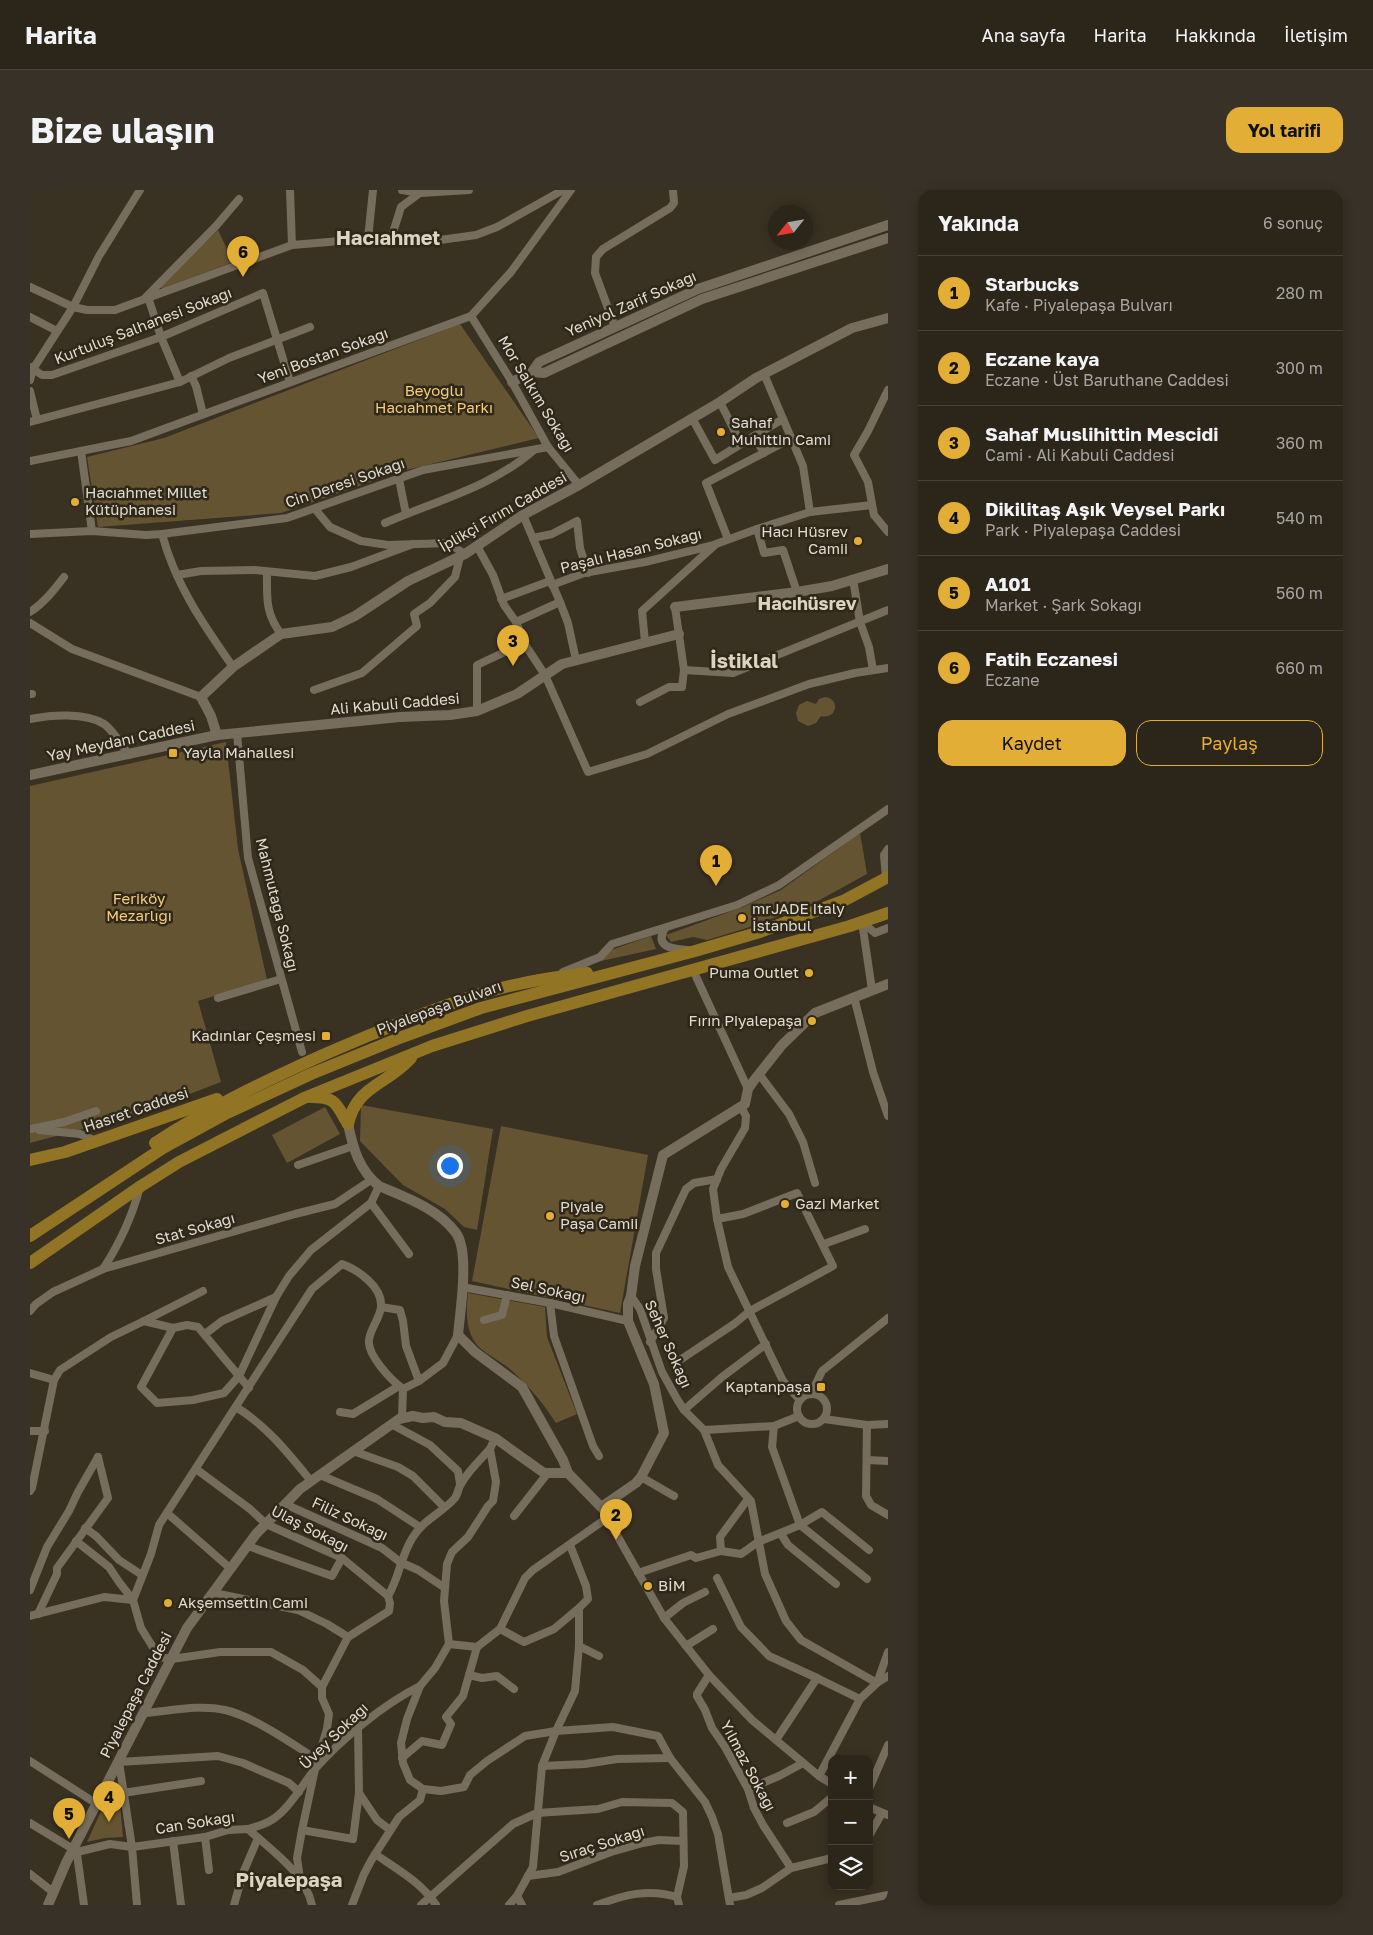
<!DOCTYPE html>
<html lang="tr">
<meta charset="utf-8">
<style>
:root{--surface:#2b251a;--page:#373127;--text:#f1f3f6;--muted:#a6a5a2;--line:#474239;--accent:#e3ae35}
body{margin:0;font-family:"Golos Text",sans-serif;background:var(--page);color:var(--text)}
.controls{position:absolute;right:15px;bottom:15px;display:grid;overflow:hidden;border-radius:10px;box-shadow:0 2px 12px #0003}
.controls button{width:45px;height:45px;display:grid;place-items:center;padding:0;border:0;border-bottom:1px solid var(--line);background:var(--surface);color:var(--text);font:25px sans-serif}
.compass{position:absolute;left:738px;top:15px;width:45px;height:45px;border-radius:50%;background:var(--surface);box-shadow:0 2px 12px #0003;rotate:239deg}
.you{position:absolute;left:419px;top:975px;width:18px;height:18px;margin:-12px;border:4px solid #fff;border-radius:50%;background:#1a73e8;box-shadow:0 0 0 8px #1a73e833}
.badge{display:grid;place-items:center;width:32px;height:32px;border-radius:50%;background:var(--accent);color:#111;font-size:16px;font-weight:700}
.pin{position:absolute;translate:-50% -41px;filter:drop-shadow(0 1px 2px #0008)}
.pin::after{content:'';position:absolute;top:26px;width:18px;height:15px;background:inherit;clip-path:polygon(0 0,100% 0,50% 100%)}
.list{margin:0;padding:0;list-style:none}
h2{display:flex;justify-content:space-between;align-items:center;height:65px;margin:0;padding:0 20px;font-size:21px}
h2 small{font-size:16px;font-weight:400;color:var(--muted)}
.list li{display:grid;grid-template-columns:32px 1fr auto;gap:15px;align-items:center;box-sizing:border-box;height:75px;padding:0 20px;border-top:1px solid var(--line)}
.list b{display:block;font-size:19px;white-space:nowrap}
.list p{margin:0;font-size:16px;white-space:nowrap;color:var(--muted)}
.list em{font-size:16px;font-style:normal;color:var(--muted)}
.actions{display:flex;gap:10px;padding:15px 20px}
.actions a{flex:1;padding:11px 0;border:1px solid var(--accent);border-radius:15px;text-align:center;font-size:18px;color:var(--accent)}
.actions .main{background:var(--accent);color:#111}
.icon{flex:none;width:28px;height:28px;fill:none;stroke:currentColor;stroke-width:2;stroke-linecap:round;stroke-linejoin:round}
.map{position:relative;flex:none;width:858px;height:1715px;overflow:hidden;border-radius:15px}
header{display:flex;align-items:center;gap:30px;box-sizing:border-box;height:70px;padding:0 25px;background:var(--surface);border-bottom:1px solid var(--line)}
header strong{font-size:24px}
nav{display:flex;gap:28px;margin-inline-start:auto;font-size:18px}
.intro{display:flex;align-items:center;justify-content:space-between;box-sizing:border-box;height:120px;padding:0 30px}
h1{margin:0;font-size:35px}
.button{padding:12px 22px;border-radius:15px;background:var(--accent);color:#111;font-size:18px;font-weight:700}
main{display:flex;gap:30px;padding:0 30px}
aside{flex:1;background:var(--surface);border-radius:15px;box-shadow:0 2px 12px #0003}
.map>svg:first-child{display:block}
.green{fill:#655432}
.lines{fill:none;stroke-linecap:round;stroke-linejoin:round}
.minor{stroke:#766d5c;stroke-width:8}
.tertiary{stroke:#766d5c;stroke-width:10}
.primary{stroke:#927425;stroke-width:12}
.poi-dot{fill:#e3ae35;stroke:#2f2718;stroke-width:2}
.labels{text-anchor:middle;stroke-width:5;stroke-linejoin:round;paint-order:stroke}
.street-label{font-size:15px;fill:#e0dbd2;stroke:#2f2718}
.park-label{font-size:15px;fill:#f5cd7e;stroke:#2f2718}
.poi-label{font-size:15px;fill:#e0dbd2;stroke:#2f2718;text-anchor:start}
.quarter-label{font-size:18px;font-weight:bold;fill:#dcd3c0;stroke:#2f2718}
.district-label{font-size:20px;font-weight:bold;fill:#dcd3c0;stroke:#2f2718}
</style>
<header>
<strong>Harita</strong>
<nav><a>Ana sayfa</a><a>Harita</a><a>Hakkında</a><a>İletişim</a></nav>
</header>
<div class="intro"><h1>Bize ulaşın</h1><a class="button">Yol tarifi</a></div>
<main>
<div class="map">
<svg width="858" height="1715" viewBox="0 0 858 1715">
<rect width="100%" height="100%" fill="#393122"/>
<g class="green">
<path d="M188,40L203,72L132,99L130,96Z"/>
<path d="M430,134L509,248L372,281L251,323L68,337L57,267L134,248Z"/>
<path d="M795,507C811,509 807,530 791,526L786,533L778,536L768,531L766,523L769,515L777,511L786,514L789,509Z"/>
<path d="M196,552L208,659L237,790L168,811L191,892L108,924L0,953V596Z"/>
<path d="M830,643L837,684L784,713L714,739L677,750L663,747L641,752L636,745L713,717L751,700Z"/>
<path d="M621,746L626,759L571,771L581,760Z"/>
<path d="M331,915L463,939L447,1040L434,1037L415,1019L373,995L330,951Z"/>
<path d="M295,917L310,944L257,973L242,945Z"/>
<path d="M471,936L618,965L590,1123L442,1091Z"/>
<path d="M438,1103L515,1117L517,1147L547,1224L526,1233C513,1213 499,1196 481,1180C472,1172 459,1166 450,1158C435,1144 436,1121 438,1103Z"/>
<path d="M82,1607L90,1614L93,1647L75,1648L57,1652L77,1608Z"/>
</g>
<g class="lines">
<g class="minor">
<path d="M260,0L262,55"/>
<path d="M372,0L391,3L439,0"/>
<path d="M338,49L343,0"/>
<path d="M361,49L371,17L391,2"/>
<path d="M0,97L43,117L57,120H85L262,55L335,49L410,50L446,45L467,37L533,0"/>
<path d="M118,107L131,147L150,192"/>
<path d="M115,108L186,36L209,9"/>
<path d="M441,126L482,192L518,257L549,295"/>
<path d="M0,127L27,141"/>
<path d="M585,137L565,83L566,67L573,59L640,18L644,13L643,0"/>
<path d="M0,177L12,185H22L131,147L233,103L260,192"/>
<path d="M734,184L773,276L780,322"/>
<path d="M161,186L166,196L173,224"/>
<path d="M0,190L3,179L43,117L69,66L110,0"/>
<path d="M858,200L838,241L824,265L838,292L844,325L858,342"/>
<path d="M0,201L7,230"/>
<path d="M690,212L711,254"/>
<path d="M662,228L685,270L724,246L734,263"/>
<path d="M0,232L150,192L199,168L280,137"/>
<path d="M724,246L753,229"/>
<path d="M51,261L62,341"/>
<path d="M0,271L101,251L441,126L481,82L541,0"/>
<path d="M369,289L376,324"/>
<path d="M285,319L300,337L331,351L358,355L418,353L435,364"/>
<path d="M493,325L530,412L538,433L546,470"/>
<path d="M355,333C405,311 462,297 504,260"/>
<path d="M727,339L734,363L753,360L767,402"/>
<path d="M0,344L62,341L116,345L132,344L257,328L393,280L518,257"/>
<path d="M132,344C146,396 173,434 203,477"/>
<path d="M503,348L522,344L547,331L550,358L558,383"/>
<path d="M698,349L676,293L762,248"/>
<path d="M447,356L463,385L474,415L486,432L494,453L515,485L558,582L617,564L698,524L779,494L825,483L858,478"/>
<path d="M237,382C237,407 235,423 251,444"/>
<path d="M147,385L171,381L225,380L285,386L321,377L383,354"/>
<path d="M823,389L830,432L839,457L843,480"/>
<path d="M522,395L554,383L615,372L684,355"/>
<path d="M471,409L520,391"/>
<path d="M0,422C14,413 24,400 34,387"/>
<path d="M486,432L530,412"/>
<path d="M0,433L42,459L171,507L172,511"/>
<path d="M615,452L612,421L686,354L727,339L780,322L842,315"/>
<path d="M654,480L703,483L858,420"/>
<path d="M284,500L332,483L387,436L384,424L400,413L425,387L430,367"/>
<path d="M0,504H2"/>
<path d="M610,512L639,497H652L654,480L645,417"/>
<path d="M447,521V475L494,453"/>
<path d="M0,529C21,525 55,522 74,534C82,539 93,557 99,565"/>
<path d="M207,543L218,668L272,862"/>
<path d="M856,688L854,665L858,659"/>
<path d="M832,732L842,800"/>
<path d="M832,732L845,743L858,738"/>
<path d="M635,738C624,757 642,759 657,760"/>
<path d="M663,780L718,899"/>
<path d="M533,782L570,767L582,754L707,715L749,695L858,619"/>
<path d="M824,807L843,882L858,926"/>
<path d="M188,808L251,789"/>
<path d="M729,884L759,924L773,952L785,993"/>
<path d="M711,917L716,926L715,938L691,979L683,999L687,1029L698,1077L753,1191L770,1210"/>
<path d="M1,939L34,932L66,921"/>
<path d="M9,940L50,944L66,951"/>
<path d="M268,975L323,956"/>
<path d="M341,1013L379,1064"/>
<path d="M794,1054L835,1039"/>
<path d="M73,1079C90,1053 102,1027 110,997"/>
<path d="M432,1097L520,1113L598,1131"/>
<path d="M601,1106L610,1119L632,1182L647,1209L654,1220L674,1240L688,1275L721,1311L735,1384L756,1431L771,1450L847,1493L858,1486"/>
<path d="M520,1113L524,1146L563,1256L569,1266"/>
<path d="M351,1117L370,1120L373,1131L376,1156L389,1191"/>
<path d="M0,1121L6,1114L23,1102L73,1079L265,1024L305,1014L341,990"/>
<path d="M454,1130L472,1125L477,1105"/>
<path d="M114,1131L173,1101"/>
<path d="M143,1138L111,1197L127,1213L163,1210L194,1203L209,1186L246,1107L259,1086L281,1060L341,1013L349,996"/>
<path d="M175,1144L192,1131L246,1107"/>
<path d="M620,1152L634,1128L626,1079V1063L656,999L664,993L687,989"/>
<path d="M647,1172L704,1134L720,1121L803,1076L767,1003L713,1024L687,1029"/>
<path d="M0,1183L24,1190"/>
<circle cx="782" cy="1219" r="15"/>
<path d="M781,1204L792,1181L858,1128"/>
<path d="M206,1217C237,1236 258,1263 281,1291"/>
<path d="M654,1220L692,1187L736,1154"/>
<path d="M310,1222L323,1224L369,1196"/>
<path d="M372,1228L373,1199L389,1191L413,1173L428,1145"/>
<path d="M794,1229L837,1235L858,1234"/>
<path d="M361,1234L400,1255L428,1281L430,1294"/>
<path d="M837,1235L836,1306L841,1315L858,1325"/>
<path d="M674,1240L744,1236L769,1226"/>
<path d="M0,1241H15"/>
<path d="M465,1248L460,1259L466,1292L463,1311L458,1316L438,1347L422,1362L417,1374L414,1411L419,1454L405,1478L390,1496L377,1529L371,1553L373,1573L380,1590L393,1599L411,1601L434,1597L440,1585L457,1571L495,1546L526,1541L583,1537L628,1546L640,1568L675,1612L682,1627L688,1644L700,1715"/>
<path d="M323,1261L368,1277L383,1286L414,1317"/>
<path d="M837,1270L858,1271"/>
<path d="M166,1279L220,1319L236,1334L312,1368L358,1406"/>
<path d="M290,1285L347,1309L390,1337"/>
<path d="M611,1287L644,1306"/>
<path d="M0,1301L2,1298L24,1190L30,1180L81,1147L114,1131L143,1138L157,1135L168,1137L219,1198"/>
<path d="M718,1309L690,1347L691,1361L711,1364L728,1352L770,1335L742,1257L744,1236"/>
<path d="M255,1314L352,1358L370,1372L388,1380L415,1398"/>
<path d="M571,1317L634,1428L679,1485L722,1530L789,1586L802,1594"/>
<path d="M137,1323L201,1379"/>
<path d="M484,1326L517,1284"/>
<path d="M55,1338L66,1346L89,1370L112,1385"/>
<path d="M751,1344L758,1355L806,1394"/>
<path d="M46,1351L79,1377L89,1392L103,1410"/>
<path d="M218,1356L302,1386L312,1368"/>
<path d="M608,1383L661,1365L666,1368L691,1361"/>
<path d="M687,1388L711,1437L739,1466L787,1488"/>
<path d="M837,1389L770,1335L792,1322L839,1360"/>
<path d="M0,1400L17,1357L39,1321L48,1302L68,1267"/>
<path d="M184,1403L268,1420L297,1434L318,1447"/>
<path d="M8,1424L27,1384V1378L78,1308L68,1267"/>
<path d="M0,1426L74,1407L103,1410"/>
<path d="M634,1428L653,1413L675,1402"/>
<path d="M470,1439L494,1452L524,1439L549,1418"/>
<path d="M318,1447L359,1421L360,1413L358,1406C369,1388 371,1365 383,1347C393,1330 412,1323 425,1308C428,1304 428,1298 431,1294C438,1281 450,1270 460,1259"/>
<path d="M419,1454L447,1457"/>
<path d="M549,1456L569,1466"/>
<path d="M656,1456L683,1439"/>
<path d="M439,1485L452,1488L467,1486L484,1499"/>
<path d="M679,1485L667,1504V1506L675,1520L682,1538L695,1557L718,1599L724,1618L733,1635L761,1678"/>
<path d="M292,1497L273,1480L241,1462H190L142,1469L129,1467L111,1438L103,1410L121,1364L129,1335L282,1099L312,1074C328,1080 353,1097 351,1117C350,1128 340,1139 339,1150C337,1165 361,1190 373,1199"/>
<path d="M114,1523C140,1521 170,1514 195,1520C225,1527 262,1554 288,1570"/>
<path d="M746,1550L787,1488L830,1509"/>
<path d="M372,1568L392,1551L412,1555L421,1534L416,1527L433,1506L447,1457L470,1439L495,1388L503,1380L577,1328"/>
<path d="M0,1571L67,1614"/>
<path d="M512,1576L555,1574L587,1569L640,1568"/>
<path d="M789,1586L830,1509L847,1493L858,1462"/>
<path d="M718,1599L749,1586L773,1573"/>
<path d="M839,1599L858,1555"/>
<path d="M93,1603L171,1591"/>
<path d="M329,1603L347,1630L360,1640"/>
<path d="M839,1617L858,1625"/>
<path d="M0,1633L43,1659"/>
<path d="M757,1633L784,1622L802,1607"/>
<path d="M218,1639C225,1637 233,1635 240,1631C258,1621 272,1595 285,1579C311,1549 354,1514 390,1496"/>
<path d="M272,1640L323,1649L329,1603L328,1538"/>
<path d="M839,1646L852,1623"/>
<path d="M175,1647L179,1680"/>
<path d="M143,1651L151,1715"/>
<path d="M46,1657L54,1715"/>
<path d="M47,1662L80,1654L102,1657L175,1647L198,1640L218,1639C242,1661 275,1683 282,1715"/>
<path d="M345,1664C367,1679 392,1693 406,1715"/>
<path d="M0,1684L23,1702"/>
<path d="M498,1686L528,1682L581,1662L613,1653L629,1650L653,1651"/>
<path d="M270,1688L267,1668L272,1640L285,1579L297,1539L299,1524L292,1508V1497L318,1447"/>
<path d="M487,1706L492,1715"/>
<path d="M699,1708L716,1705L732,1698L761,1678L802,1668"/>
<path d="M107,1715L102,1657L89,1572L188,1566L213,1573L259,1593L269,1602"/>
<path d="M204,1715L213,1683L228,1648"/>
<path d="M322,1715L334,1684L342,1669L369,1627L390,1610L393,1599"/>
<path d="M391,1715L483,1634L507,1623L568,1619L592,1612L642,1613L653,1622L654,1676L647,1707L649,1715"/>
<path d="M479,1715L487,1706L503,1677L512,1576L526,1541L545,1501L549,1456V1418L558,1409L556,1396L540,1355"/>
<path d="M567,1715C594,1705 618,1698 647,1707"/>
<path d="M809,1715L858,1705"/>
</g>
<g class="tertiary">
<path d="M502,182L514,183L672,109L858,48"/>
<path d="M482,192L502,182L509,172L668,99L858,35"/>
<path d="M645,417L767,402L802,396L858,379"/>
<path d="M187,545L181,526L171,507L203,477L251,444L302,437L325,426L378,391L435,364L493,325L549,295L690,212L726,188L822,138L858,128"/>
<path d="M0,585L187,545L370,527L420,525L447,521L487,504L532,474L649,444"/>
<path d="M318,934C323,958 329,980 349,996C375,1007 409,1019 426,1043C440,1062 430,1122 428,1145L445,1162L492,1197L533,1270L538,1283"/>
<path d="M18,1715L36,1673L157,1438L226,1344L270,1299L369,1229L383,1226L393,1228L404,1227L415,1232L431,1233L465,1248L514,1283H538L571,1317L606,1293L611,1287L634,1243L624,1194L598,1131V1114L601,1106L605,1076L633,965L715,914L718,899L725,889L752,855L785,823L858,794"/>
</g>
<g class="primary">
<path d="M281,907C307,907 306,914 318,934"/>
<path d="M318,934C327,895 357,895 381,868"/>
<path d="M125,953C178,918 235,891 293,865C348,841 403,818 460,801C492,792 524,787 557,783"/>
<path d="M0,970L35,962L187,909"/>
<path d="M0,1046L133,958L197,923L281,884L372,847L451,818L665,761L730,742L815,710L858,687"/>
<path d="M0,1073L111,996L149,972L274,908L402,856L497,826L820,736L858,723"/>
</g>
</g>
<g class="poi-dot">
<circle cx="691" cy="242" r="5"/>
<circle cx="45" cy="312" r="5"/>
<circle cx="828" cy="351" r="5"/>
<rect x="138" y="558" width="10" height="10" rx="2.5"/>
<circle cx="712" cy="728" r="5"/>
<circle cx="779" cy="783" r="5"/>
<circle cx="782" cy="831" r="5"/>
<rect x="291" y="841" width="10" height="10" rx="2.5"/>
<circle cx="755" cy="1014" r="5"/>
<circle cx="520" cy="1026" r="5"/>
<rect x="786" y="1192" width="10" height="10" rx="2.5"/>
<circle cx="618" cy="1396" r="5"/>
<circle cx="138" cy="1413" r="5"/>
</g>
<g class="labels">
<g class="street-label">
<text transform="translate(601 114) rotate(-24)" y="5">Yeniyol Zarif Sokağı</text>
<text transform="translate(113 136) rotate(-21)" y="5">Kurtuluş Salhanesi Sokağı</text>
<text transform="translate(293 166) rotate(-20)" y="5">Yeni Bostan Sokağı</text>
<text transform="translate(506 204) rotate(59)" y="5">Mor Salkım Sokağı</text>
<text transform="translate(315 293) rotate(-19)" y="5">Cin Deresi Sokağı</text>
<text transform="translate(473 322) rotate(-30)" y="5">İplikçi Fırını Caddesi</text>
<text transform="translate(601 361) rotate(-14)" y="5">Paşalı Hasan Sokağı</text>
<text transform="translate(365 514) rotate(-5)" y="5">Ali Kabuli Caddesi</text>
<text transform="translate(91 551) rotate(-12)" y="5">Yay Meydanı Caddesi</text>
<text transform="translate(247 715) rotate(76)" y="5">Mahmutağa Sokağı</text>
<text transform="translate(409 818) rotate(-20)" y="5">Piyalepaşa Bulvarı</text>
<text transform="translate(106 920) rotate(-19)" y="5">Hasret Caddesi</text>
<text transform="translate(165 1039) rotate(-16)" y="5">Stat Sokağı</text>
<text transform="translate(518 1100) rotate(12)" y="5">Sel Sokağı</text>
<text transform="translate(638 1154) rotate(66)" y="5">Seher Sokağı</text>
<text transform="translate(320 1329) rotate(25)" y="5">Filiz Sokağı</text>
<text transform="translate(280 1339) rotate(27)" y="5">Ulaş Sokağı</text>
<text transform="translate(106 1505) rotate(-63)" y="5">Piyalepaşa Caddesi</text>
<text transform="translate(304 1546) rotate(-44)" y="5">Üvey Sokağı</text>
<text transform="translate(718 1576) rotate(62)" y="5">Yılmaz Sokağı</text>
<text transform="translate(165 1633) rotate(-9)" y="5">Can Sokağı</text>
<text transform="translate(572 1654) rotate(-18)" y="5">Sıraç Sokağı</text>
</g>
<g class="park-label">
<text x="404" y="206">Beyoğlu<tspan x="404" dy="17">Hacıahmet Parkı</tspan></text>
<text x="109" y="714">Feriköy<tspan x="109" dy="17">Mezarlığı</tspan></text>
</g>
<g class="poi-label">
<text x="701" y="238">Sahaf<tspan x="701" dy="17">Muhittin Cami</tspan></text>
<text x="55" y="308">Hacıahmet Millet<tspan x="55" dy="17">Kütüphanesi</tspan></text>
<text x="818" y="347" text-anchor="end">Hacı Hüsrev<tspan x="818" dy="17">Camii</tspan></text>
<text x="153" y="568">Yayla Mahallesi</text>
<text x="722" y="724">mrJADE Italy<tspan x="722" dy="17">İstanbul</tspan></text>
<text x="769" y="788" text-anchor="end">Puma Outlet</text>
<text x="772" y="836" text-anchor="end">Fırın Piyalepaşa</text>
<text x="286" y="851" text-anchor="end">Kadınlar Çeşmesi</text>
<text x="765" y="1019">Gazi Market</text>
<text x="530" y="1022">Piyale<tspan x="530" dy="17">Paşa Camii</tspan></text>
<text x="781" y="1202" text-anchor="end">Kaptanpaşa</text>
<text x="628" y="1401">BİM</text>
<text x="148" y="1418">Akşemsettin Cami</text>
</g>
<g class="quarter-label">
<text x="777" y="420">Hacıhüsrev</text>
</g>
<g class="district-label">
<text x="358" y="55">Hacıahmet</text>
<text x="714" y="478">İstiklal</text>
<text x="259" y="1697">Piyalepaşa</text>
</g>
</g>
</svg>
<div class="controls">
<button>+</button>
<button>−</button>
<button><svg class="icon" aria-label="layers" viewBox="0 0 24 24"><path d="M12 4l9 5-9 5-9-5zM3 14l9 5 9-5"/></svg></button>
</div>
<svg class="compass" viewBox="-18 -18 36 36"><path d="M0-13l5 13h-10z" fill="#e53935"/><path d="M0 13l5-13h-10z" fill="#a6a5a2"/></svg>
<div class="you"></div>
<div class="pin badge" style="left:686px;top:696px">1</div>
<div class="pin badge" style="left:586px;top:1350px">2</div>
<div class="pin badge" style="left:483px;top:476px">3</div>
<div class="pin badge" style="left:79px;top:1632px">4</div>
<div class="pin badge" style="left:39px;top:1649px">5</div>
<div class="pin badge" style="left:213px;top:87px">6</div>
</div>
<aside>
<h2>Yakında<small>6 sonuç</small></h2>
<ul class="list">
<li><span class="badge">1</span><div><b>Starbucks</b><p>Kafe · Piyalepaşa Bulvarı</p></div><em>280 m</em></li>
<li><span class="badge">2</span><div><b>Eczane kaya</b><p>Eczane · Üst Baruthane Caddesi</p></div><em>300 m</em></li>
<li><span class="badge">3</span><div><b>Sahaf Muslihittin Mescidi</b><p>Cami · Ali Kabuli Caddesi</p></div><em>360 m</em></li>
<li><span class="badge">4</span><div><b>Dikilitaş Aşık Veysel Parkı</b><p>Park · Piyalepaşa Caddesi</p></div><em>540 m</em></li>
<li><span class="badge">5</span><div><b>A101</b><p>Market · Şark Sokağı</p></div><em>560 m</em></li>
<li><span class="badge">6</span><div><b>Fatih Eczanesi</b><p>Eczane</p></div><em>660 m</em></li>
</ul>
<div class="actions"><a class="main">Kaydet</a><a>Paylaş</a></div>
</aside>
</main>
